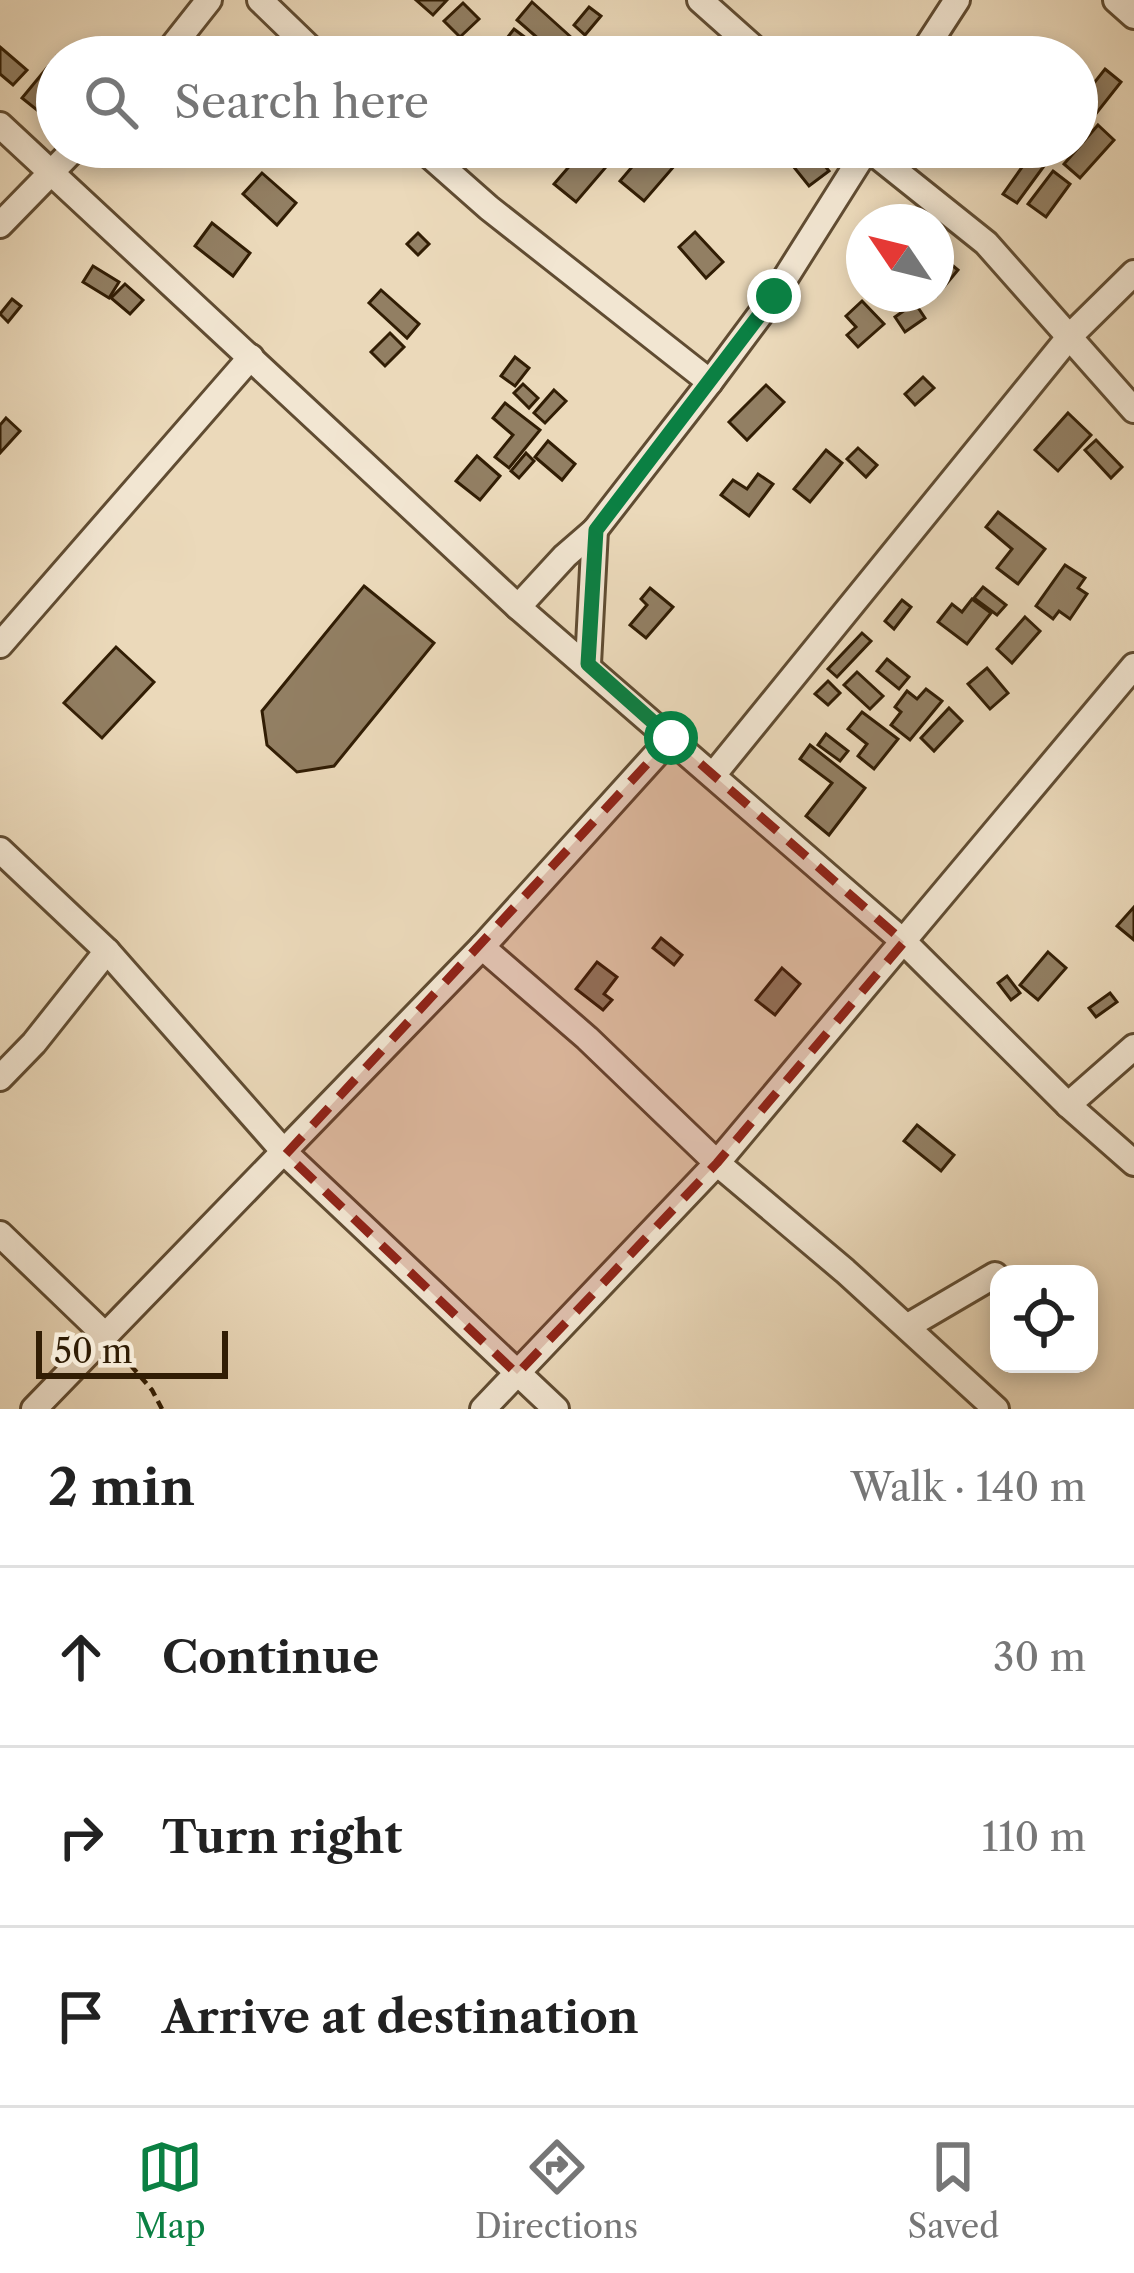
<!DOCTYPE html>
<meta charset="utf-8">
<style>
:root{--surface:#fff;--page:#f2f2f2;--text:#222;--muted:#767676;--line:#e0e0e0;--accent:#0b8043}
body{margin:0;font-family:"Libre Caslon Text",serif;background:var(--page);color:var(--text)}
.controls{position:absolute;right:36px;bottom:36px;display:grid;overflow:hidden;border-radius:24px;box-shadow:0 6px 18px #0003}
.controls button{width:108px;height:108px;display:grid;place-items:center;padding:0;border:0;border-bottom:3px solid var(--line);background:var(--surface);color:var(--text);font:60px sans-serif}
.compass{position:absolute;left:846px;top:204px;width:108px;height:108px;border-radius:50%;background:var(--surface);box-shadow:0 6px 18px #0003;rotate:305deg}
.scale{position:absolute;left:36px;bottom:30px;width:192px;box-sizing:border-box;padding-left:12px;border:6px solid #311d04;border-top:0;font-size:33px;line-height:42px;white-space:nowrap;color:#311d04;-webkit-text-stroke:9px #f2e6d2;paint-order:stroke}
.stop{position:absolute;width:36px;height:36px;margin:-27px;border:9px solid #0b8043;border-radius:50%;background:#fff}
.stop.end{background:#0b8043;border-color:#fff;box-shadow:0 3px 12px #0008}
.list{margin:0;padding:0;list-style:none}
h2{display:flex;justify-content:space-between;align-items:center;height:156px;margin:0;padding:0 48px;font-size:51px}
h2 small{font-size:39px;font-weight:400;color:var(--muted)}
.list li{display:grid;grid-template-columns:78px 1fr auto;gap:36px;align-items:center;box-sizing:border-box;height:180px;padding:0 48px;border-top:3px solid var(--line)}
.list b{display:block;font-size:45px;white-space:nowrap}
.list em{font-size:39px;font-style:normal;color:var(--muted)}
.icon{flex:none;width:66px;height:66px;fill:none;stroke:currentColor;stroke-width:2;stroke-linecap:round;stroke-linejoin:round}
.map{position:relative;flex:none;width:1134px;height:1409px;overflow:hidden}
.search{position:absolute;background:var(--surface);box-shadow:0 6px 18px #0003;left:36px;right:36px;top:36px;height:132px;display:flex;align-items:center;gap:30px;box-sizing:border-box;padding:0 42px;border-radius:66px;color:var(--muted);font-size:45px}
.sheet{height:696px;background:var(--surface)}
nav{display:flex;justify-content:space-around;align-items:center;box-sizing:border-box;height:168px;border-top:3px solid var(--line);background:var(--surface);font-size:33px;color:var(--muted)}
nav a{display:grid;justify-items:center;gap:6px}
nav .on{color:var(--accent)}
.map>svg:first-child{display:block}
.building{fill:#927f63;stroke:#311d04;stroke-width:3}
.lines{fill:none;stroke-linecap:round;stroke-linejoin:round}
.street-casing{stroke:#604c32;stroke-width:30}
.path{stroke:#311d04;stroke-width:4.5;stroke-dasharray:9 6;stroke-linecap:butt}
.street{stroke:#f2e6d2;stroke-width:24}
.route{stroke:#0b8043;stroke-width:15}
.marked{fill:#8f2418;fill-opacity:0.2;stroke:#8f2418;stroke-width:9;stroke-dasharray:24 15;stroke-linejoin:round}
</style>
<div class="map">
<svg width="1134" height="1409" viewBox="0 0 1134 1409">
<rect width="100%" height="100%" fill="#ebd9ba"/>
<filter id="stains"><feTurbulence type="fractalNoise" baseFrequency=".00167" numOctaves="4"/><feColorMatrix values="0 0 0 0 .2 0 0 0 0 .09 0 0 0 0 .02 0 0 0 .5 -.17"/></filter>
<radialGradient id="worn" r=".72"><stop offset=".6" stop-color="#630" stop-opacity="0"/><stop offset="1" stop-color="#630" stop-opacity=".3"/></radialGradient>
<g class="building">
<path d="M416,0H447L433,15Z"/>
<path d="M532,2L572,38L557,55L517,20Z"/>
<path d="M463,3L479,19L460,37L444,21Z"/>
<path d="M589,7L601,16L585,35L574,25Z"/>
<path d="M514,29L543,51L531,57L507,38Z"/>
<path d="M0,47L27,70L13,85L0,74Z"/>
<path d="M55,58L57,83L50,92L57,98V126L22,98Z"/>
<path d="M1105,69L1121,82L1095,115L1079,102Z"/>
<path d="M1098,125L1114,140L1080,178L1064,164Z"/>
<path d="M586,147H657L676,164L644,201L620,181L632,167L617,154L576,202L554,184Z"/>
<path d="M797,147H810L829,171L809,186L785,156Z"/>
<path d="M1030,156L1044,166L1017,203L1003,194Z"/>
<path d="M1053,171L1070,184L1046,217L1028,204Z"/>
<path d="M262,173L296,203L277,225L243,194Z"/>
<path d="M212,223L250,253L233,276L195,246Z"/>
<path d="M695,232L723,262L706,278L679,247Z"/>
<path d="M418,233L429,244L418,255L407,244Z"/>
<path d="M946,260L958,270L938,294L936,273Z"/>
<path d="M93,266L119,282L109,298L83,282Z"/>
<path d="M125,284L143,300L130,314L111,298Z"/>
<path d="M381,290L419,324L407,338L369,303Z"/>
<path d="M12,299L21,306L8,322L0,314Z"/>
<path d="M862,301L884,324L858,347L847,335L856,327L846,316Z"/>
<path d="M915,303L925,318L905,332L895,317Z"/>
<path d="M390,333L404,347L385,366L371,352Z"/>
<path d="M515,357L529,368L515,386L501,376Z"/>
<path d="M923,377L934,388L915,405L905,394Z"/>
<path d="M523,384L538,398L529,408L514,393Z"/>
<path d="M766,385L784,402L747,440L729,422Z"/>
<path d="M554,390L566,401L545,423L534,413Z"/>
<path d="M505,403L540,430L509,468L495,457L513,435L493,418Z"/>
<path d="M1068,413L1091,435L1058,471L1035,450Z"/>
<path d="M6,418L20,431L0,453V425Z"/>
<path d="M1096,440L1122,467L1111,478L1085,450Z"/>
<path d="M548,441L575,464L562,480L535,457Z"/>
<path d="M858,448L877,465L866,477L847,459Z"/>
<path d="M826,450L842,463L810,502L794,489Z"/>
<path d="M526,453L534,461L519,478L511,471Z"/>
<path d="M477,456L500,476L480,500L456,481Z"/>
<path d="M758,474L773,484L749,516L721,495L733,480L747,489Z"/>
<path d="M998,512L1045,549L1018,584L997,568L1012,549L986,527Z"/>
<path d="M1065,565L1085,578L1078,588L1087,594L1070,619L1059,611L1053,619L1036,606Z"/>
<path d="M364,586L434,643L334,766L297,772L267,745L262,711Z"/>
<path d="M983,587L1006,605L997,615L974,598Z"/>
<path d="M650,588L673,607L646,638L630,625L647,605L641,599Z"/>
<path d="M972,599L991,613L967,644L938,622L952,604L962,612Z"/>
<path d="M902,600L911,607L894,629L885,621Z"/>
<path d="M1025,617L1040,631L1012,663L997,649Z"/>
<path d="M862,633L871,641L837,677L828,669Z"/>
<path d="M116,647L154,682L102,738L64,703Z"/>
<path d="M887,659L909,677L899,689L877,671Z"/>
<path d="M987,668L1008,693L990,709L968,684Z"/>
<path d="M857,672L883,696L870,709L844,685Z"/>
<path d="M828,681L840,693L828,705L815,694Z"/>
<path d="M926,689L942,701L910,740L891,725L901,712L895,707L907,691L917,699Z"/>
<path d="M949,708L962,721L934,751L921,738Z"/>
<path d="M862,712L898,739L874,769L858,756L867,744L848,729Z"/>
<path d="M826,734L848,751L840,761L818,745Z"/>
<path d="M810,745L865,788L829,835L806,816L832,783L800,759Z"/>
<path d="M1134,907V940L1117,926Z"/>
<path d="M661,938L682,955L674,965L653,948Z"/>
<path d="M1048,952L1066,968L1038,1000L1020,985Z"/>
<path d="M597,962L617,977L604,994L612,1000L603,1010L576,989Z"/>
<path d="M782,968L800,984L775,1015L756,1000Z"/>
<path d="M1007,976L1020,993L1011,1000L998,983Z"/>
<path d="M1110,993L1117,1002L1096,1017L1089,1008Z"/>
<path d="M917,1125L954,1155L941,1171L904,1141Z"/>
</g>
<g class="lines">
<defs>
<g id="street">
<path d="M260,0L319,57"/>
<path d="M700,0L764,57"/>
<path d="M1116,0L1134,16"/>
<path d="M164,57L209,0"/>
<path d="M920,57L957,0"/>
<path d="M0,125L518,607L904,942L1068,1105L1134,1163"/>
<path d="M420,147L489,208L710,382"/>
<path d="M866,147L986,243L1134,410"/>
<path d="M0,225L76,147"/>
<path d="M518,607L565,556L595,530L710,382L774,296L868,147"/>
<path d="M0,645L251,357"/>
<path d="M588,664L595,530"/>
<path d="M714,774L1070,336L1134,273"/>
<path d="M0,850L107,951L286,1154L556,1409"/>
<path d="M482,947L587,1038L717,1163L845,1271L996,1409"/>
<path d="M0,1078L34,1043L107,951"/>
<path d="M1068,1105L1134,1047"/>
<path d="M0,1234L106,1336"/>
<path d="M908,1326L995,1275"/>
<path d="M34,1409L482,947L671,738"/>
<path d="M483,1409L717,1163L1134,666"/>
</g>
</defs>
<use href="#street" class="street-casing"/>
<path class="path" d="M121,1354L152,1390L162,1409"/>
<use href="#street" class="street"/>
</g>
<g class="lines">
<path class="route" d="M671,738L588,664L596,530L774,296"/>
</g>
<path class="marked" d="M671,738L904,942L717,1163L517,1374L286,1154Z"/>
<rect width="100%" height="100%" filter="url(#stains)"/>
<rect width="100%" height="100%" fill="url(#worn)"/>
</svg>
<div class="controls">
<button><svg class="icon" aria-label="locate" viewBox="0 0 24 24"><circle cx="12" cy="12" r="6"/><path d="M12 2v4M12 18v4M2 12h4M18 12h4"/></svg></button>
</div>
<svg class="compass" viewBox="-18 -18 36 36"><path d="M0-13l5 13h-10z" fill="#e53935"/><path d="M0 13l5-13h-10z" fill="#767676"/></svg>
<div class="scale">50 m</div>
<div class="stop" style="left:671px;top:738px"></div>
<div class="stop end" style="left:774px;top:296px"></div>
<div class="search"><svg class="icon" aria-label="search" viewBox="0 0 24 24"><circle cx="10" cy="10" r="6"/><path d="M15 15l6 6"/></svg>Search here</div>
</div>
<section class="sheet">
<h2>2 min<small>Walk · 140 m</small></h2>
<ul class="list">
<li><svg class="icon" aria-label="ahead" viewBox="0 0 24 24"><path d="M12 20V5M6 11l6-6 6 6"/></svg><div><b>Continue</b></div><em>30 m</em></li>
<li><svg class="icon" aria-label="right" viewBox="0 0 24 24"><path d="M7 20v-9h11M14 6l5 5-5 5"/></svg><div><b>Turn right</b></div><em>110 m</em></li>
<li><svg class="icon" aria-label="arrive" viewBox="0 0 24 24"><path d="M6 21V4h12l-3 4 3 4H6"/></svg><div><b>Arrive at destination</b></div></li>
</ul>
</section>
<nav>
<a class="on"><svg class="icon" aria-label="map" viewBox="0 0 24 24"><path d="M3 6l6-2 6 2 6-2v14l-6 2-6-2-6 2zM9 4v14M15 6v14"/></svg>Map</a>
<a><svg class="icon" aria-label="directions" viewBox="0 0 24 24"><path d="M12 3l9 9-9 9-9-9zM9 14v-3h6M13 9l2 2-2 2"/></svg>Directions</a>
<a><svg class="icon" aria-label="saved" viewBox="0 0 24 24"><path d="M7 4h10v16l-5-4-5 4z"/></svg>Saved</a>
</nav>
